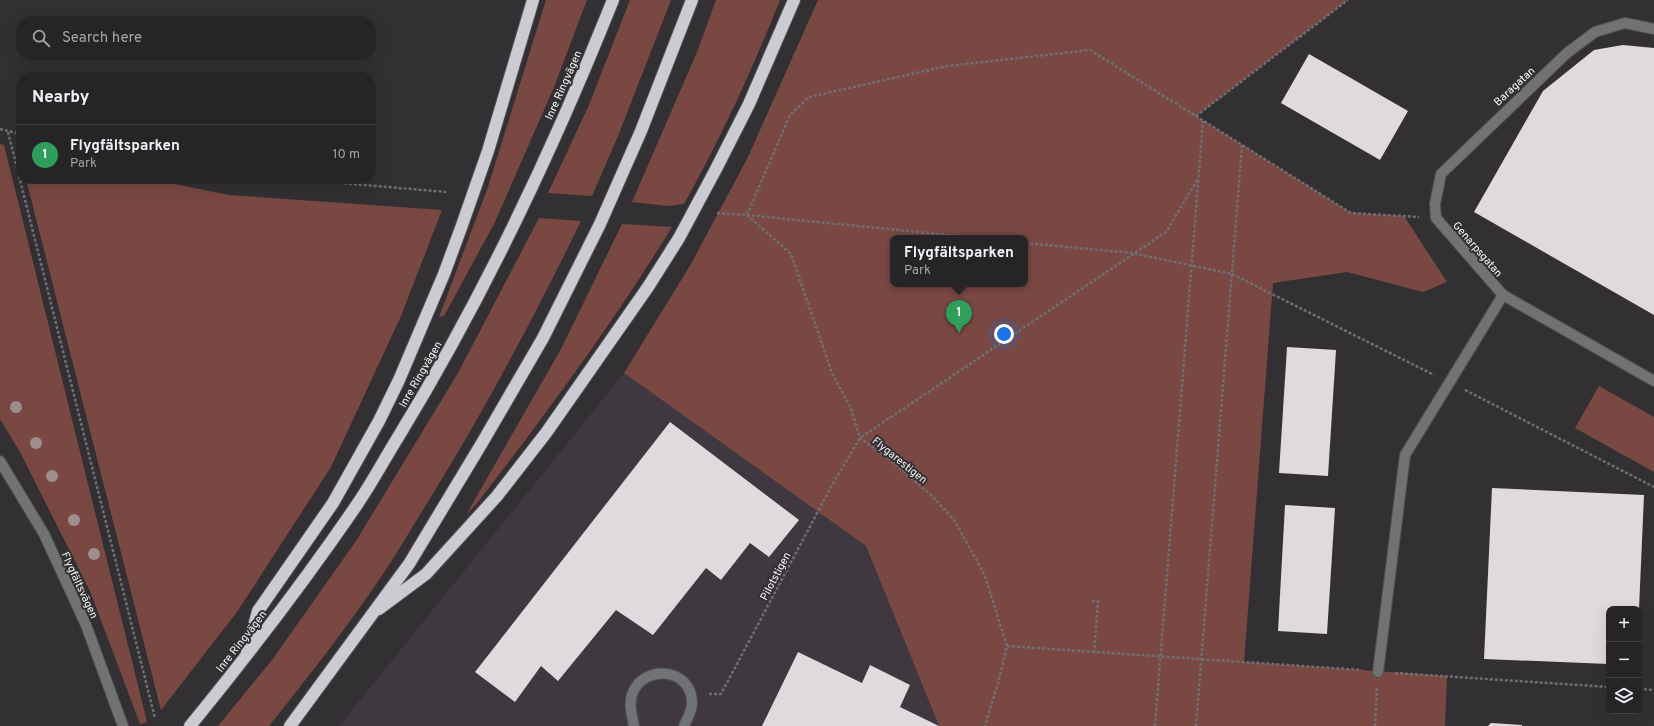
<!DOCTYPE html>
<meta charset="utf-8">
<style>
:root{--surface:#262427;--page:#2e2c2f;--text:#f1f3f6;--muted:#a4a4a7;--line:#424144;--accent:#8ace47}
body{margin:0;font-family:Overpass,sans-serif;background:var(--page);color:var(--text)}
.controls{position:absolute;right:12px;bottom:12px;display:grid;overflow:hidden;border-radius:8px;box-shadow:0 4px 16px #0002}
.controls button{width:36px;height:36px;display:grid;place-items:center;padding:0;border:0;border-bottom:1px solid var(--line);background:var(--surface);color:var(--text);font:20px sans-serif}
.you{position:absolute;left:1004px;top:334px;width:14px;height:14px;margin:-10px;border:3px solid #fff;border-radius:50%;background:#1a73e8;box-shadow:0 0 0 6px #1a73e833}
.badge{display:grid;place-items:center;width:26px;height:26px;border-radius:50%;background:var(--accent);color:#fff;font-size:13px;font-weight:700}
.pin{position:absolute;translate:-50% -33px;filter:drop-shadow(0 1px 2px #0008)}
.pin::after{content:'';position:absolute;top:21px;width:14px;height:12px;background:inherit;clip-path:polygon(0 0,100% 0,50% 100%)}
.popup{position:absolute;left:890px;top:235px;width:138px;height:52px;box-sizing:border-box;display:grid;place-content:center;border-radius:8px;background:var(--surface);filter:drop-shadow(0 1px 3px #0005);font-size:13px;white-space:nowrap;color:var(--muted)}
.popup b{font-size:15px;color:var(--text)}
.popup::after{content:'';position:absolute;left:50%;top:100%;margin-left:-8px;border:8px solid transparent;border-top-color:var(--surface)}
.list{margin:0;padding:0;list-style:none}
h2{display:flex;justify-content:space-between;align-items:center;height:52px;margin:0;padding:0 16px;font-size:17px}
h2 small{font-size:13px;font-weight:400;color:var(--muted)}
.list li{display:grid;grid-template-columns:26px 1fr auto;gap:12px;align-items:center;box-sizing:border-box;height:60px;padding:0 16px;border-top:1px solid var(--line)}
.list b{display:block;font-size:15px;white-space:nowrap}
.list p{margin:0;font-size:13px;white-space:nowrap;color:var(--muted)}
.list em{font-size:13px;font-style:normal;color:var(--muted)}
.icon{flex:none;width:22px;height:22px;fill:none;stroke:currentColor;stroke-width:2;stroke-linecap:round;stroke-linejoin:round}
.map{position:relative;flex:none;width:1654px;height:726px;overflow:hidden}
.search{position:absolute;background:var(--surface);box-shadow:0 4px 16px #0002;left:16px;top:16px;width:360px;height:44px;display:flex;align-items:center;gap:10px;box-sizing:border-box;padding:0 14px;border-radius:16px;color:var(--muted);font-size:15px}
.panel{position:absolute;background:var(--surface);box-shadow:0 4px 16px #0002;left:16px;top:72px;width:360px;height:112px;border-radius:16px}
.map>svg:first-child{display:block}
.built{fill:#3f3841}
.green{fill:#794842;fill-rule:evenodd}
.building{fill:#e1dadd}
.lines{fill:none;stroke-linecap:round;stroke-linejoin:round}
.minor-casing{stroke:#524f53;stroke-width:12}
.tertiary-casing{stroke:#524f53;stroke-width:12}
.motorway-casing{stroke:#524f53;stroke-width:14}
.path{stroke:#716e72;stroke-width:2.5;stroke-dasharray:3 2;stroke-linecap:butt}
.minor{stroke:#717274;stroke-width:10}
.tertiary{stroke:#717274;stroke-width:10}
.motorway{stroke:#cbcbd1;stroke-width:12}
.tree{fill:#9d8e8d}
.labels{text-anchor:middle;stroke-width:4;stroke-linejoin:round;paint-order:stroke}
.street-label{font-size:11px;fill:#f6f4f6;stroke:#333034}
</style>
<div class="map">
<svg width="1654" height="726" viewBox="0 0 1654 726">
<rect width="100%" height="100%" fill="#333034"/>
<path class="built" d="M624,373L866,546L939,726H339Z"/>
<g class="green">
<path d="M546,0H587L554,87L495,222L444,316L439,317L488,187Z"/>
<path d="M630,0H671L618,136L592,196L548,193L589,105Z"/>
<path d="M716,0H780C752,70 721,138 684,204L668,206L632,202L697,52Z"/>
<path d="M818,0H1348L1196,116L1351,213L1404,216L1447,282L1423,292L1347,272L1273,283L1244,662L1447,676L1445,726H939L866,546L624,373L691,264L748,157ZM893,238H1025V284H893Z"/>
<path d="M0,144L4,145L147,722L140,724L90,591L20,452L0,419Z"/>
<path d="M26,179H149L229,195L442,210L401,316L331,467L237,612L161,710Z"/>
<path d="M539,218L581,221C534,318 483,413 426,505C412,527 399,550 385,571C349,625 309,676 269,726H218L272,660L356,541L458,373Z"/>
<path d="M622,224L672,227C613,323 547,413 478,502L466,515L561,349Z"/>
<path d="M1599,386L1654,417V472L1575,428Z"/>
</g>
<g class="building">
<path d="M1623,45L1654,48V315L1474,212L1543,91L1594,50Z"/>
<path d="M1309,54L1408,111L1380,160L1281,103Z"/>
<path d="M1287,347L1336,350L1328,476L1279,473Z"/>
<path d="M670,422L799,520L769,557L750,543L721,580L706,568L653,635L616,610L558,681L541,666L515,702L475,672Z"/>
<path d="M1492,488L1644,495L1639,609H1609V664L1484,659Z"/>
<path d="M1285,505L1335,508L1327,634L1278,631Z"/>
<path d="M798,652L862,683L870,665L910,685L900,707L939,726H762Z"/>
<path d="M1491,723L1522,725V726H1488Z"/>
</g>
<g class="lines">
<defs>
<g id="minor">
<path d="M1654,29L1625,23L1595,32L1567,53L1441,174L1435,204L1436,218L1503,295L1654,381"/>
<path d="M1378,672L1405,455L1503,295"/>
<path d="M634,726C632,715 628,703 633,692C645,664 692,668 692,703C692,711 687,719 684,726"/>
</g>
<path id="tertiary" d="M0,461L44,534L86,625L123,726"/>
<g id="motorway">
<path d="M379,609L426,574L497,496L546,433L648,287L679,238L716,169L749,104L794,0"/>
<path d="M247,652L258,611L333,503L379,421L399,380L444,274L461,228L488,151L533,0"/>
<path d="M190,726C248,655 304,582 356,506C372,483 385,458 400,434C484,296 553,150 613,0"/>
<path d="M290,726L409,564L482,443L543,338L600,224L641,131L692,0"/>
</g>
</defs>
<use href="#minor" class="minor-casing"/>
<use href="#tertiary" class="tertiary-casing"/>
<use href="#motorway" class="motorway-casing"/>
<g class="path">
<path d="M1196,116L1348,0"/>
<path d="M0,129L21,134"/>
<path d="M8,132L155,718"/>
<path d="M294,179L446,192"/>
<path d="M717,213L747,215L979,238"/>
<path d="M747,215L790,115L809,97L947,66L1090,50L1351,213L1419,217"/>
<path d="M747,215L791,254L832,373L851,409L860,438L888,458L933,497L955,521L985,576L1007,646L998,683L985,726"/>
<path d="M1025,243L1132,253L1232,274L1434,375"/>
<path d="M1465,390L1654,487"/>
<path d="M1092,601H1098L1094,653"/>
<path d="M1007,646L1362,670"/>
<path d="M1395,673L1609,687"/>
<path d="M1639,689L1654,690"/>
<path d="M709,694H721L832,485L860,438L1166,232L1198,179"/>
<path d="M1155,726L1203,121"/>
<path d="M1196,726L1242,145"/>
<path d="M1375,726L1377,688"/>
</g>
<use href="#minor" class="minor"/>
<use href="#tertiary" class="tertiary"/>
<use href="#motorway" class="motorway"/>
</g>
<g class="tree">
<circle cx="16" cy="407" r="6"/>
<circle cx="36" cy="443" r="6"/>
<circle cx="52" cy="476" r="6"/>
<circle cx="74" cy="520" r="6"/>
<circle cx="94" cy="554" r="6"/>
</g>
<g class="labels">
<g class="street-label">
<text transform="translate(563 85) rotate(-66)" y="4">Inre Ringvägen</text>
<text transform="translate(1514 86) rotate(-43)" y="4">Baragatan</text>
<text transform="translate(1478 249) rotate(49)" y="4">Genarpsgatan</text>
<text transform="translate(420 374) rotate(-60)" y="4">Inre Ringvägen</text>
<text transform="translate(900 460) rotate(39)" y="4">Flygarestigen</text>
<text transform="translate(775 576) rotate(-62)" y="4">Pilotstigen</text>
<text transform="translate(80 585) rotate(65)" y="4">Flygfältsvägen</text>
<text transform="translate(241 641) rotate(-52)" y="4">Inre Ringvägen</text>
</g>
</g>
</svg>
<div class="controls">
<button>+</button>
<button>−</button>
<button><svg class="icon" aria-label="layers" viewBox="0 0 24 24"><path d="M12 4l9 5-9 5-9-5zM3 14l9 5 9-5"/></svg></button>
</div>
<div class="you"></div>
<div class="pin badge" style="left:959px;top:333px;background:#2e9e5b">1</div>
<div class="popup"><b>Flygfältsparken</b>Park</div>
<div class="search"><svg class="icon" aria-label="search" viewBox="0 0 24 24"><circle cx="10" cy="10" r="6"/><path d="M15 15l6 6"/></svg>Search here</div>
<section class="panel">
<h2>Nearby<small></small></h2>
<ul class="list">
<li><span class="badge" style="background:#2e9e5b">1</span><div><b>Flygfältsparken</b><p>Park</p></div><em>10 m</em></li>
</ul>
</section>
</div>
